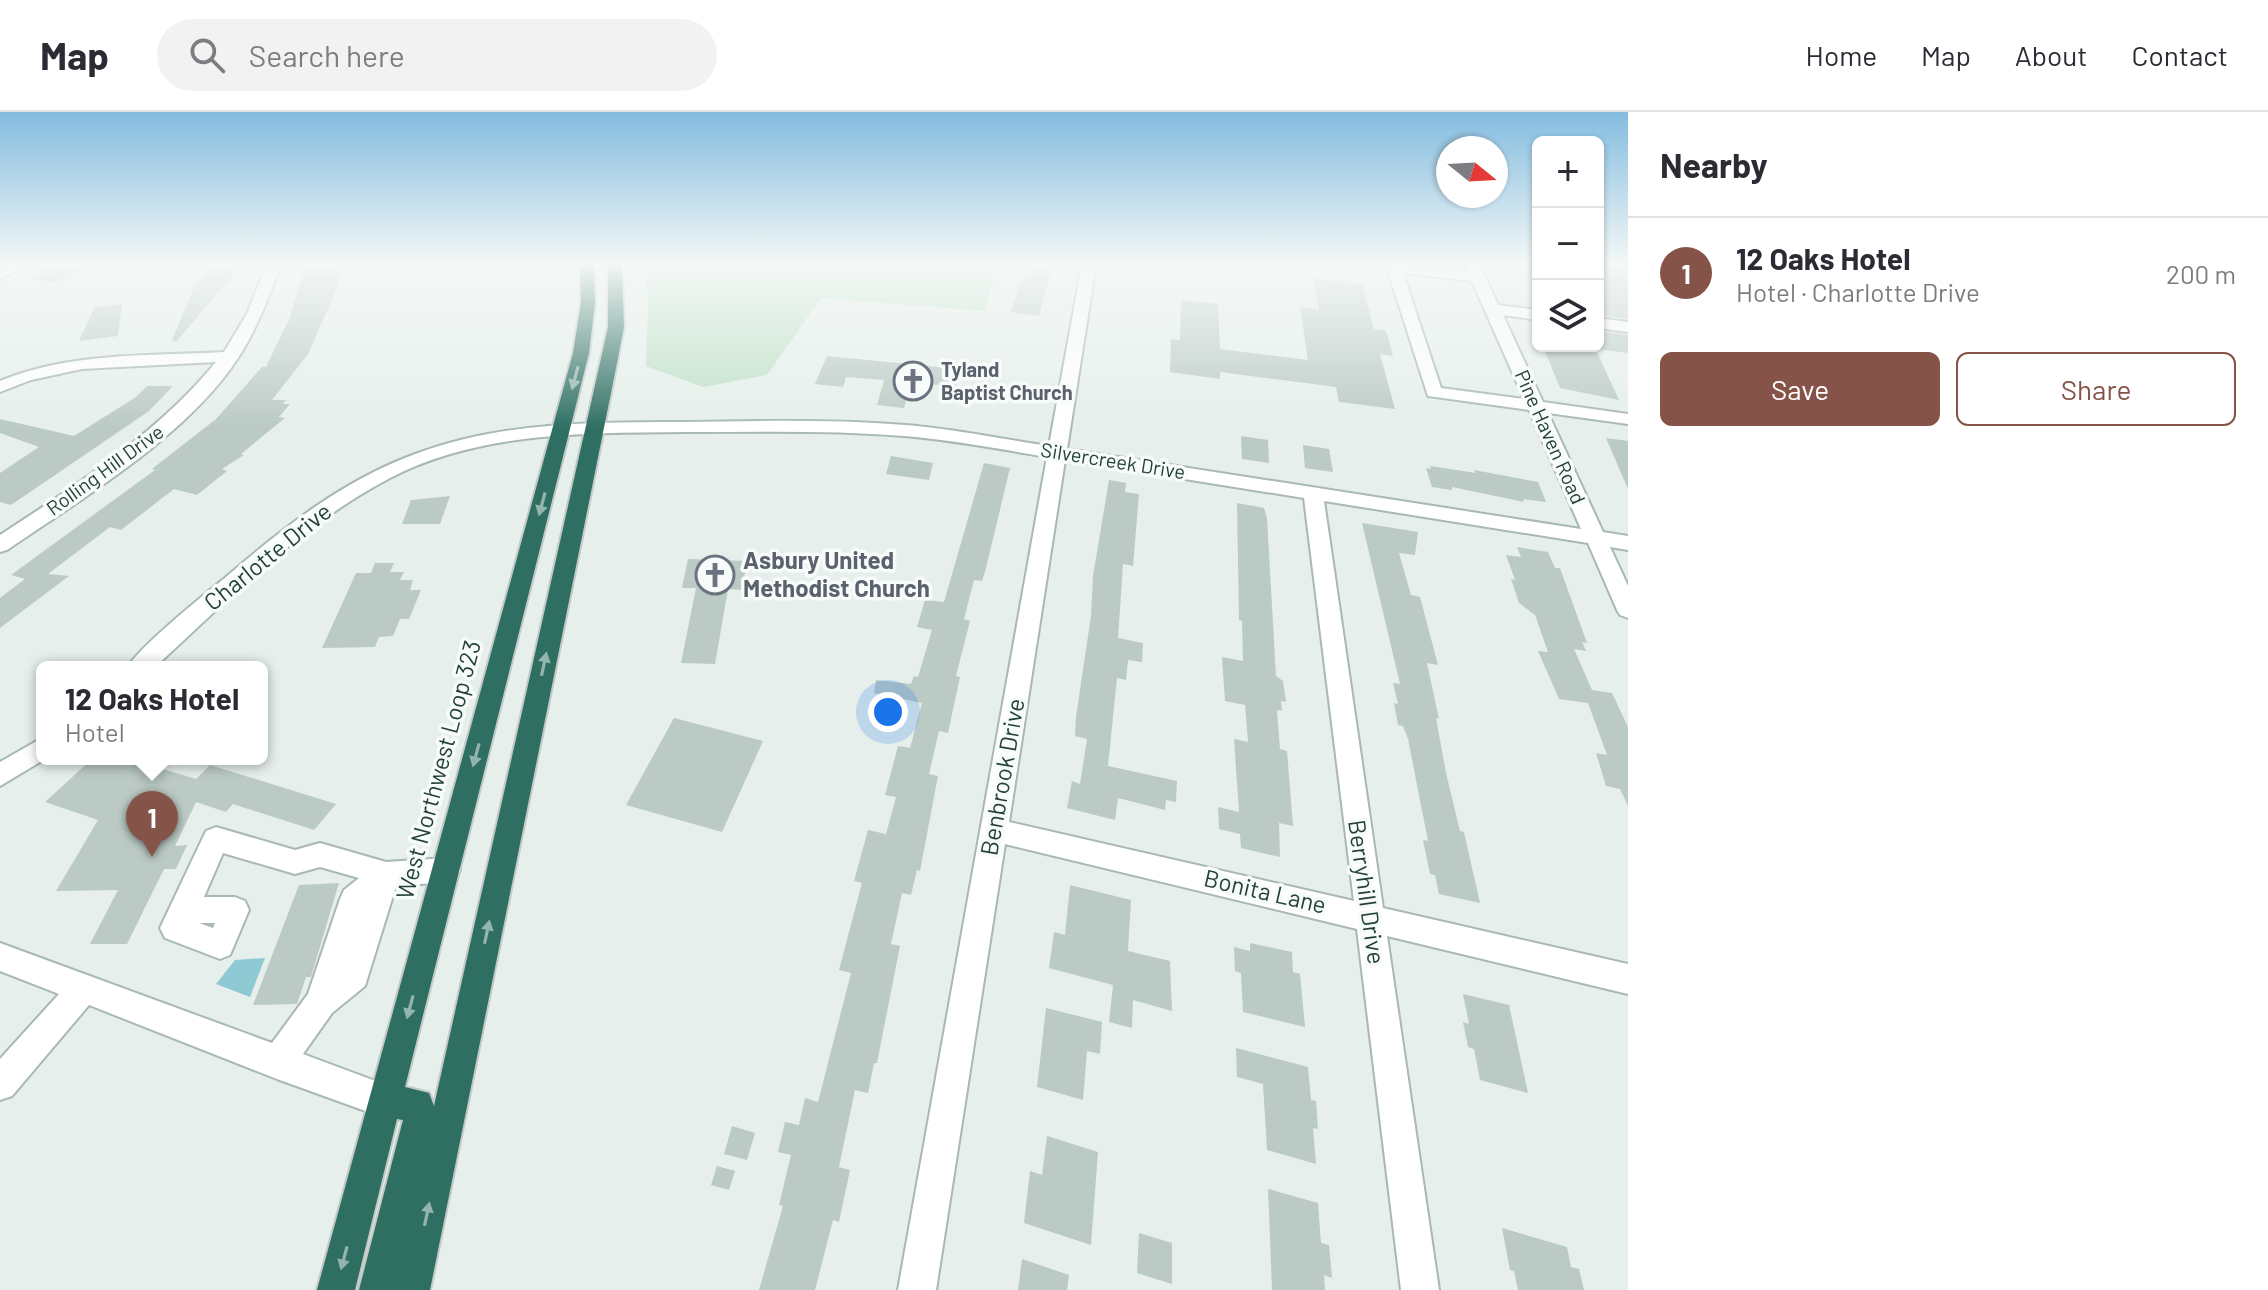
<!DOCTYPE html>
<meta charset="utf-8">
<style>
:root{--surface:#fff;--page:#f2f2f3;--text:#2b2b33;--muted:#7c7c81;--line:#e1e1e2;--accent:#855347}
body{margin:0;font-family:Barlow,sans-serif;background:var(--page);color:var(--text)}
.controls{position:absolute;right:24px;top:24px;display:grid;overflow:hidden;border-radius:12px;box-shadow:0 2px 6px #0004}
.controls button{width:72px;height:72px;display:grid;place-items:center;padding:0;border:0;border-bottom:2px solid var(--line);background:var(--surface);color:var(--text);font:40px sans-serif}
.compass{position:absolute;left:1436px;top:24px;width:72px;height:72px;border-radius:50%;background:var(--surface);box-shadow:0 2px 6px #0004;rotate:108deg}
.you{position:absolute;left:888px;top:600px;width:28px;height:28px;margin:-20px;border:6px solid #fff;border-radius:50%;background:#1a73e8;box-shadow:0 0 0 12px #1a73e833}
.badge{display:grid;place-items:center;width:52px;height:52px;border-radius:50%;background:var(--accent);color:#fff;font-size:26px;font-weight:700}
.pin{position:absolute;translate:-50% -66px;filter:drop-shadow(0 2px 4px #0008)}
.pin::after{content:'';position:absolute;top:42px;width:28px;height:24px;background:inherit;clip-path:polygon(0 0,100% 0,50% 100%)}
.popup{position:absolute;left:36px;top:549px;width:232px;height:104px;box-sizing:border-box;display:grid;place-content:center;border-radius:12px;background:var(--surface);filter:drop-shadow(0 2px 6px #0005);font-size:26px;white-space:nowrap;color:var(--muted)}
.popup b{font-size:30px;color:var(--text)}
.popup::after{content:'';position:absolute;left:50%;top:100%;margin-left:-16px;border:16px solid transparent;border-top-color:var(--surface)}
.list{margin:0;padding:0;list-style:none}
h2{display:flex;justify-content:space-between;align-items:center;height:104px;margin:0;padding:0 32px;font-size:34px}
h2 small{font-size:26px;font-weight:400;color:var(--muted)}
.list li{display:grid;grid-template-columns:52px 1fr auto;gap:24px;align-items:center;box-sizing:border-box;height:112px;padding:0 32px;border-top:2px solid var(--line)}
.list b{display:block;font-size:30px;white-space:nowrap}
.list p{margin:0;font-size:26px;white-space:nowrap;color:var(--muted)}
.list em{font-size:26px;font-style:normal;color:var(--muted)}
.actions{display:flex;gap:16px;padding:24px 32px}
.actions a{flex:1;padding:18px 0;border:2px solid var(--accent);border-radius:12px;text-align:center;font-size:28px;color:var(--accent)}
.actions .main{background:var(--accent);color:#fff}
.icon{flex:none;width:44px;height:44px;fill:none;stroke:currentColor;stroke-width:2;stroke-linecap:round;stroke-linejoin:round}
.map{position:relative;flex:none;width:1628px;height:1178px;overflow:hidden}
header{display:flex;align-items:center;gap:48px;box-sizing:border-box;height:112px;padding:0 40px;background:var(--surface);border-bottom:2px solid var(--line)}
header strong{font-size:38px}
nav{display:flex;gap:44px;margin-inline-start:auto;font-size:28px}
.search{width:560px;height:72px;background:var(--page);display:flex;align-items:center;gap:20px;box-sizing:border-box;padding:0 28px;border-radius:44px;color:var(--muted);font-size:30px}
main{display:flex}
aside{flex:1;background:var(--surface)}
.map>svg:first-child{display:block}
.green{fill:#bfe0c8}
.water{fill:#8ec9d4}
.building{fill:#bbcac4}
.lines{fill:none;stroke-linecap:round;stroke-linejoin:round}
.minor-casing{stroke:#a8b8b2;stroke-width:4}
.highway-casing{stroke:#c2cac8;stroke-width:4}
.minor{fill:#fff;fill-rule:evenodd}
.highway{fill:#2f6f62;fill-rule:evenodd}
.oneway{fill:#93b5ae}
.labels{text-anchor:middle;stroke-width:7;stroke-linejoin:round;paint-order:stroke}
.far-worship-label{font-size:20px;font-weight:bold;fill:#5b616d;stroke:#f7fbf9;text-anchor:start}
.far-street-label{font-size:20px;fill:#24423a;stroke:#f7fbf9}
.street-label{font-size:24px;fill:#24423a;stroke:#f7fbf9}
.worship-label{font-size:24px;font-weight:bold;fill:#5b616d;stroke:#f7fbf9;text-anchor:start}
</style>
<header>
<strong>Map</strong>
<div class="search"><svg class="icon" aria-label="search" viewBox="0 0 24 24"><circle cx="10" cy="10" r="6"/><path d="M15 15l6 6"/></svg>Search here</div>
<nav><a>Home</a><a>Map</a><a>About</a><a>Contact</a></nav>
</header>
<main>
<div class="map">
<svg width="1628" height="1178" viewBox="0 0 1628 1178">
<rect width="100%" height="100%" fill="#e6efeb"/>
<path class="green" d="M645,152H998L984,199L821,186L767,263L703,275L646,254L648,193Z"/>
<path class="water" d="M265,846L250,885L216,872L235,848Z"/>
<g class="building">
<path d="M213,152H237L229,172L224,173L176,230L172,228L198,166L203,165L206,157L212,156Z"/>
<path d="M306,152H341L337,176L308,242L272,288H286L283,292H290L279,305L285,306L241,342L244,343L222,357L227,359L197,383L174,377L121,418L110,415L48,462L69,464L0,516V486L25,467L11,463L155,358L152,357L216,307L262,255H266L290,205Z"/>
<path d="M1033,152H1053L1039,204L1011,200L1022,167L1029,163Z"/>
<path d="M1598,152L1628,156V207L1598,203Z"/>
<path d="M53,153L80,158L55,171L28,166Z"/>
<path d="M1313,166L1362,172L1374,217L1385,218L1388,225L1393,244L1380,242L1395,297L1339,290L1336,275L1220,260V267L1170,260L1171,227L1180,228L1181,188L1218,192L1220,237L1308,248L1300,195L1319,198Z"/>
<path d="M122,192L118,224L79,229L94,196Z"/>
<path d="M1598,219L1628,223V241L1598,237Z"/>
<path d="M1543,234H1594L1619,288L1560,276Z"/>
<path d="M827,244L959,257L956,274L911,271L904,296L877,293L884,268L846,265L843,275L815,272Z"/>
<path d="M147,274H173L149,299L11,393L0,390V361L39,335L0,321V307L74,324L136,285Z"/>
<path d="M1241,324L1268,328L1269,351L1242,347Z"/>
<path d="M1606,326L1628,329V377Z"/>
<path d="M1303,333L1329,337L1333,360L1305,356Z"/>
<path d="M891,344L933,351L929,368L886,362Z"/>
<path d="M984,351L1010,356L986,456L982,469L974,468L964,507L970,509L956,564L960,565L948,621L939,619L929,662L938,664L920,759L917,758L911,783L902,781L891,832L900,834L877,951H874L868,981L855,978L839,1055L850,1058L839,1110L833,1108L815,1178H759L783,1094L779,1093L791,1043L778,1040L785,1010L799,1013L805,986L818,990L851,861L839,858L862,771L854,769L868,718L886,722L896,685L885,683L898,634L910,636L922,591L874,581L876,568L911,572L914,564L918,565L932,518L917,515L925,488L944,490Z"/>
<path d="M1430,354L1476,361L1474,358L1538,370L1546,390L1523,387L1524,390L1452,375V378L1432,375L1426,356L1431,357Z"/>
<path d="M1109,368L1126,371L1125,380L1139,382L1133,454L1123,452L1118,526L1143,531L1142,550L1128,548L1126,568L1117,566L1108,654L1177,669L1176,690L1166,688L1165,698L1118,686L1115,708L1067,696L1072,669L1080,672L1087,627L1075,624L1076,605L1091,504L1093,464Z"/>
<path d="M450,384L440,412H402L411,388Z"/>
<path d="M1237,391L1264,396L1267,406L1276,564L1283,569L1286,590L1281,589L1282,599L1277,598L1280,637L1287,639L1293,714L1279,711L1280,745L1241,736L1240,722L1219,717L1218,695L1239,700L1234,627L1248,630L1245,593L1225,589L1222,545L1243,549L1242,509L1239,508Z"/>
<path d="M1362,411L1418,420L1415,443L1399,441L1411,483L1420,485L1438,553L1427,551L1439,607L1436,606L1446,661L1460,719L1464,720L1480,791L1439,782L1435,763L1430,762L1423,728L1428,729L1408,627L1403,614L1398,613L1394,591L1398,592L1393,571L1400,572Z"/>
<path d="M1517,435L1548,440L1555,456H1560L1587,531L1582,530L1586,539L1574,537L1592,578L1612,581L1628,615V694L1620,677L1606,674L1596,641L1607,643L1588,591L1559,587L1538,539L1548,540L1535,503L1519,491L1511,467L1515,468L1506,443L1521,445Z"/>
<path d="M688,447L747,449L742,478L728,477L715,552L681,551L696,476H682Z"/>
<path d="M375,451H394L390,460H404L400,468H413L410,478H421L409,507H400L393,524L379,525L375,535L322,536L356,461H371Z"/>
<path d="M674,606L763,629L722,720L626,693Z"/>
<path d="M92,647H120L140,654L143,651L196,667L210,653L336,692L314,718L233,692L226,700L196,690L175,734L187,733L176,757H164L127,832H90L118,778L56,779L98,708L45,690Z"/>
<path d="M339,771L311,865H306L297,892L253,893L299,773Z"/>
<path d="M1070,773L1131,788L1128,839L1170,849L1172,899L1133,888L1132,916L1109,910L1113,873L1049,856L1054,820L1065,823Z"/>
<path d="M1250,831L1292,840L1293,860L1300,862L1305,915L1243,900L1241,861L1235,859L1234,835L1250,839Z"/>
<path d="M1463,882L1509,893L1528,981L1480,968L1474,937L1468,935L1463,910L1469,912Z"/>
<path d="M1046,896L1102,910L1100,942L1087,939L1083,988L1037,975Z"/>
<path d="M1236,936L1308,955L1311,988L1316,989L1318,1017L1313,1016L1316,1052L1267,1038L1263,972L1237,965Z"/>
<path d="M732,1014L755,1021L747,1048L724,1042Z"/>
<path d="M1047,1024L1098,1040L1091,1133L1024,1111L1030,1059L1042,1063Z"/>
<path d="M717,1054L735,1059L729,1078L711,1073Z"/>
<path d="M1268,1077L1318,1091L1321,1131L1329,1133L1332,1166L1324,1163L1325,1178H1272Z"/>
<path d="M1502,1116L1567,1135L1571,1155L1579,1157L1584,1178H1518L1514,1159L1510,1158Z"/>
<path d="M1139,1121L1172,1131V1172L1137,1161Z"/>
<path d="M1022,1147L1069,1163L1067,1178H1018Z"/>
</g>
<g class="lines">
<defs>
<g id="minor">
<path d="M11,152H29L0,167V157Z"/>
<path d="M267,152H281C269,184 256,219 238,246C188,323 83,386 7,438L0,440V423C78,372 156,323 216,250L82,257L31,268L0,280V269C71,240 148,244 224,240L247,202Z"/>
<path d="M1082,152H1096L1067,337L1581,417L1529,298L1428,284L1387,156L1393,152L1468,160L1465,152H1479L1498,193L1538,198V208L1503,203L1543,290L1628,302V312L1548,301L1603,420L1628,424V438L1610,435L1628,474V506L1620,503L1617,498L1588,431L1324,389L1383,796L1628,852V882L1387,824L1439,1178H1401L1357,817L1005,732L936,1178H898L1047,345C1000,337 952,328 904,324C831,318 759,320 686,320C587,321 480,319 390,366C300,413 229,487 155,555H128C140,534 204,483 226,465C284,415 345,367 418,341C502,310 594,310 682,310C756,309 831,307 906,313C954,317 1002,327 1049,334ZM1403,161L1472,169L1524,287L1441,276ZM1065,348L1304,386L1354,789L1009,710Z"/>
<path d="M1598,206L1628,210V220L1598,216Z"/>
<path d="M42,626V647H45L0,674V650Z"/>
<path d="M216,715L295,738L320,731L386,750L446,746L456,749L460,758L456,767L446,770L396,774L365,874L332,901L303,942L397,977L402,989L397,1001L385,1006L277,967L89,893L12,984L0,988V947L59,882L0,859V831L272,931L308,882L340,787L344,778L359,766L320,755L295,762L223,741L204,785H235L245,789L249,798L230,843L220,847L165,826L160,816L206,719ZM199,811H215L213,816Z"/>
</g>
<path id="highway" d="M580,152H594L595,191L589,241L405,975L429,981L434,994L608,215V152H622L624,215L615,261L430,1178H359L403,1008L397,1007L355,1178H317L573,241L581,191Z"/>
</defs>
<use href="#minor" class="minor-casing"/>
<use href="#highway" class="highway-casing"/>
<use href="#minor" class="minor"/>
<use href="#highway" class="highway"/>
</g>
<defs><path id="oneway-solid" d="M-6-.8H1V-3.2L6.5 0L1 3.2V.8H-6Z" transform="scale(2)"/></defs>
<g class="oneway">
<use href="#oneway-solid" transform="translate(575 266) rotate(105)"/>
<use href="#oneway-solid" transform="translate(542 392) rotate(105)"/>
<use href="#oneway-solid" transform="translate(544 552) rotate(-78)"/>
<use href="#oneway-solid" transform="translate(476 643) rotate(105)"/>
<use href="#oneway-solid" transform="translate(487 820) rotate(-78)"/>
<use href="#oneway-solid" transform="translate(410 895) rotate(105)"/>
<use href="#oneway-solid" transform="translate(427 1102) rotate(-78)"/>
<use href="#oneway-solid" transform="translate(344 1146) rotate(105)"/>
</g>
<linearGradient id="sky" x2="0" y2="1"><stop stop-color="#84bce0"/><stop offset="0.48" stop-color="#f4f8f6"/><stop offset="1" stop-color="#f4f8f6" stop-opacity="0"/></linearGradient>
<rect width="1628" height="317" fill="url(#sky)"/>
<defs>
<symbol id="church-ring" viewBox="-11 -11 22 22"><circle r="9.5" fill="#f7fbf9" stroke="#6b7280" stroke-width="1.5"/><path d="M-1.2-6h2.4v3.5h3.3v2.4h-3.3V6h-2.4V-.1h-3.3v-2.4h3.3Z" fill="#6b7280"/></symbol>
</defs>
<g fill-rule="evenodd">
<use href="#church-ring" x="891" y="247" width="44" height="44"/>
<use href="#church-ring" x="693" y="441" width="44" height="44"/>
</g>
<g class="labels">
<g class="far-worship-label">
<text x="941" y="265">Tyland<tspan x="941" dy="23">Baptist Church</tspan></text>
</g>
<g class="far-street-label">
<text transform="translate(1550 325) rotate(66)" y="7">Pine Haven Road</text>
<text transform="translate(1113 349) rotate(9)" y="7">Silvercreek Drive</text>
<text transform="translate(105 358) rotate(-36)" y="7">Rolling Hill Drive</text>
</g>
<g class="street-label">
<text transform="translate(268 445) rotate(-39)" y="8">Charlotte Drive</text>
<text transform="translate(439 658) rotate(-75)" y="8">West Northwest Loop 323</text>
<text transform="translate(1003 665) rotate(-80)" y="8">Benbrook Drive</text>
<text transform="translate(1265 780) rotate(13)" y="8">Bonita Lane</text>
<text transform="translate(1366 780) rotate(82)" y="8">Berryhill Drive</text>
</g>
<g class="worship-label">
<text x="743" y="457">Asbury United<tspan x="743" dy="28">Methodist Church</tspan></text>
</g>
</g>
</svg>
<div class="controls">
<button>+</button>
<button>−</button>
<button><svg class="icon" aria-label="layers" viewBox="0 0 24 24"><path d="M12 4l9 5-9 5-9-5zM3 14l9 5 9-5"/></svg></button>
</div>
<svg class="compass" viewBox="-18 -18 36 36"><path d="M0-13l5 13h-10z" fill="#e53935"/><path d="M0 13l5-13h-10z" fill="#7c7c81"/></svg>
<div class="you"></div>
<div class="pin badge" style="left:152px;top:745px">1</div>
<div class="popup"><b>12 Oaks Hotel</b>Hotel</div>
</div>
<aside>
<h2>Nearby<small></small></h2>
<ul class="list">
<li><span class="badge">1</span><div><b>12 Oaks Hotel</b><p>Hotel · Charlotte Drive</p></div><em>200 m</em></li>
</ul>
<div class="actions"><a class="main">Save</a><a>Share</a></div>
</aside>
</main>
